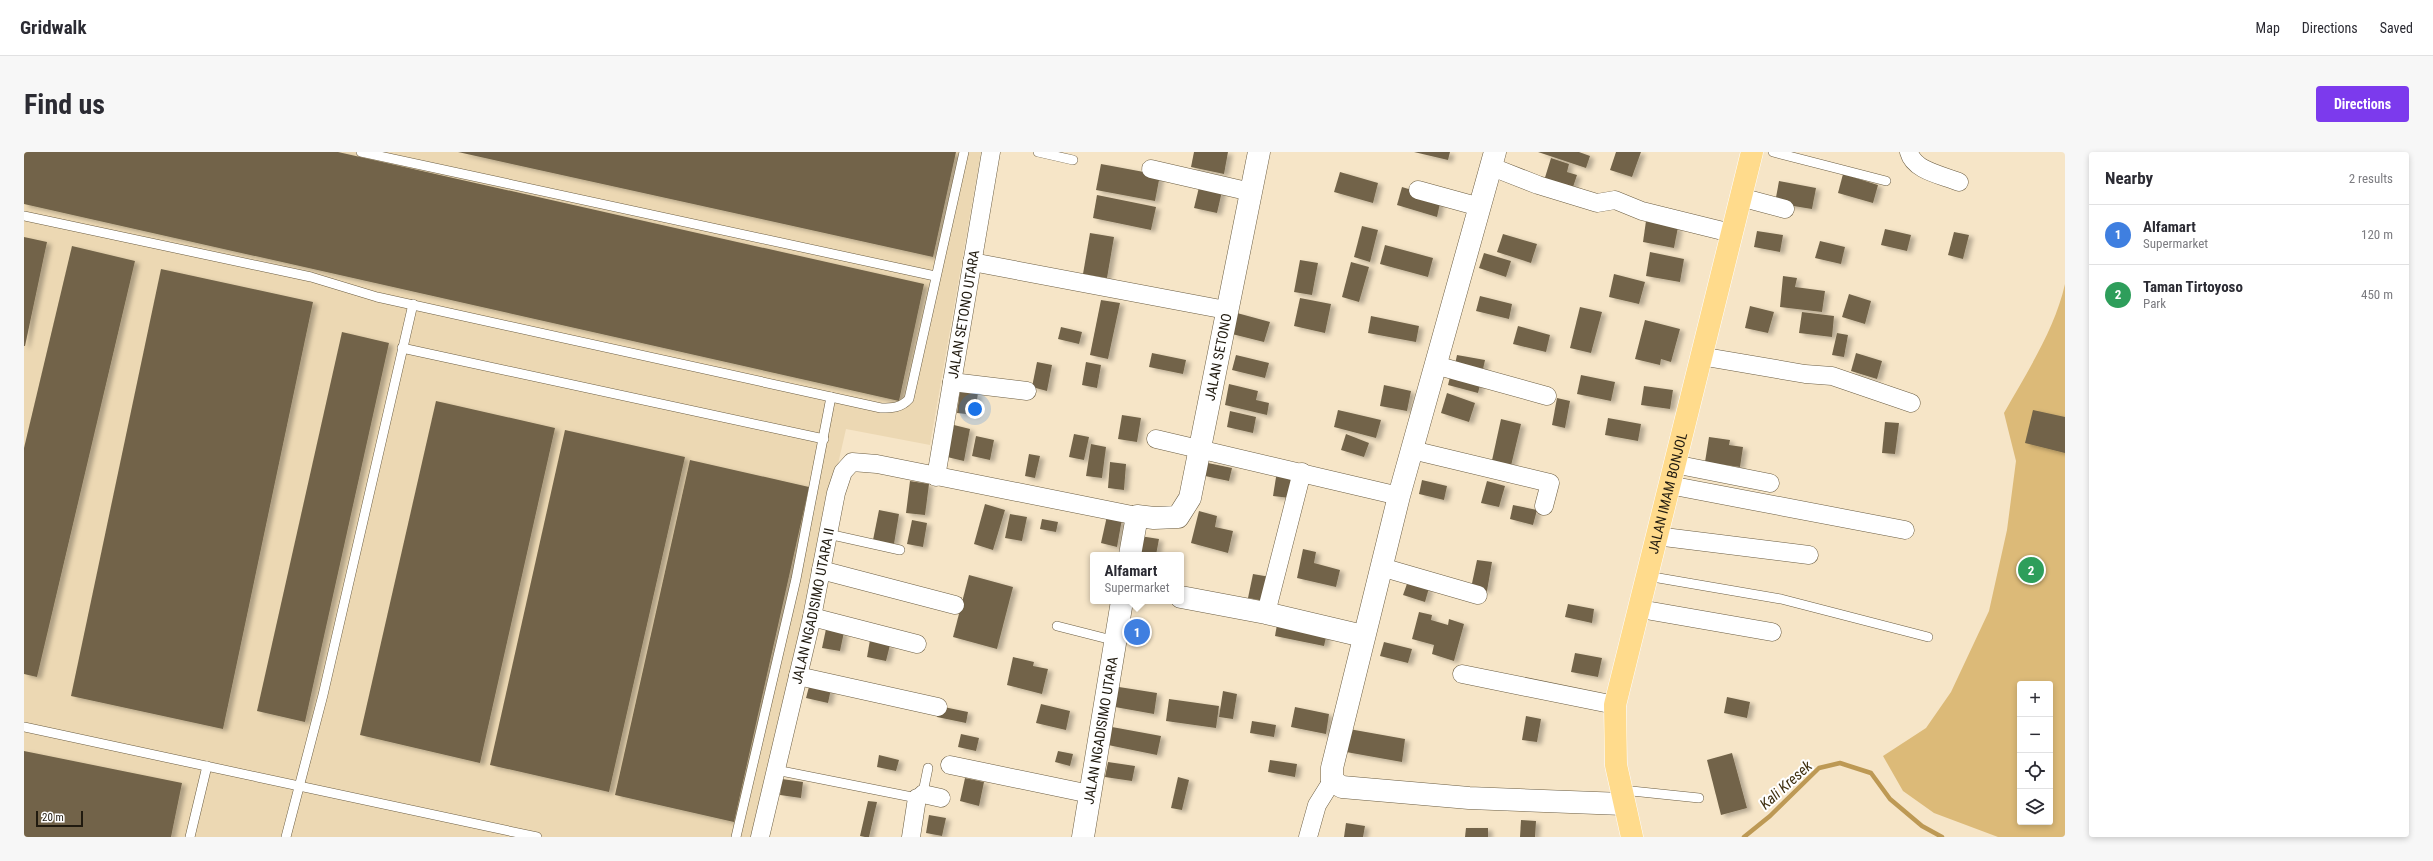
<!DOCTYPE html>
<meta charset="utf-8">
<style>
:root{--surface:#fff;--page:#f7f7f7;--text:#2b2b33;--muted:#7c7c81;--line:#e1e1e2;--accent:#7c3aed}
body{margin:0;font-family:"Roboto Condensed",sans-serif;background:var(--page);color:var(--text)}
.controls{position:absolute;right:12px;bottom:12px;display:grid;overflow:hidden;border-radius:4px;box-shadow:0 2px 6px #0003}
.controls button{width:36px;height:36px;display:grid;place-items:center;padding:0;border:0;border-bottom:1px solid var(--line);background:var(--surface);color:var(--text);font:20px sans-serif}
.scale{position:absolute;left:12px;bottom:10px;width:47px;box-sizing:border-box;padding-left:4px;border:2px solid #201a0f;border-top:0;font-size:11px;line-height:14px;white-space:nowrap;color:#201a0f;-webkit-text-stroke:3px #fff;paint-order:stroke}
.you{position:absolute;left:951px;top:257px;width:14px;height:14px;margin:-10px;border:3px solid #fff;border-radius:50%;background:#1a73e8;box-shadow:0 0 0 6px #1a73e833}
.badge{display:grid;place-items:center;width:26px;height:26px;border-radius:50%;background:var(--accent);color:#fff;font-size:13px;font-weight:700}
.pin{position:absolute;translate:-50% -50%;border:2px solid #fff;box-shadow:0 1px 4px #0006}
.popup{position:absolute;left:1066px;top:400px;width:94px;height:52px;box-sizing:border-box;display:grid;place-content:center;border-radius:4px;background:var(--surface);filter:drop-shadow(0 1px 3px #0005);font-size:13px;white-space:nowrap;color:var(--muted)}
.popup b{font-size:15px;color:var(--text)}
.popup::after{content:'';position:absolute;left:50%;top:100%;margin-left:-8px;border:8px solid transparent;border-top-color:var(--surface)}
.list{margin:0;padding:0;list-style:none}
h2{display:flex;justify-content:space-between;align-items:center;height:52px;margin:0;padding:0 16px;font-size:17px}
h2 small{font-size:13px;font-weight:400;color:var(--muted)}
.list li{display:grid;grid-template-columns:26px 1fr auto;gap:12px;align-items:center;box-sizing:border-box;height:60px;padding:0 16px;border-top:1px solid var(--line)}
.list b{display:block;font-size:15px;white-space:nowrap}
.list p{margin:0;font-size:13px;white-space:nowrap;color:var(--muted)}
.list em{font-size:13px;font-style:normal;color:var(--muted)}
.icon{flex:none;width:22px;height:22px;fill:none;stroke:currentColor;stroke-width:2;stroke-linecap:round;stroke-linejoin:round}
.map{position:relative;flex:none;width:2041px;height:685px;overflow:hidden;border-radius:4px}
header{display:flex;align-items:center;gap:24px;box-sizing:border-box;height:56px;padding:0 20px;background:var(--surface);border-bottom:1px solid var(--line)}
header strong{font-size:19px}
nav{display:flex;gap:22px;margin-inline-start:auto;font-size:14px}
.intro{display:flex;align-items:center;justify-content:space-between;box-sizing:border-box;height:96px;padding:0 24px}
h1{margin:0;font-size:28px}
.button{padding:10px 18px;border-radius:4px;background:var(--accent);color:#fff;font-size:14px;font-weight:700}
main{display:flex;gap:24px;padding:0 24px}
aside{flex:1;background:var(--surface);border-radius:4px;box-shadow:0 2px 6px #0003}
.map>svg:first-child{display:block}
.built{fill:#ecd8b3}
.green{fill:#dcba78;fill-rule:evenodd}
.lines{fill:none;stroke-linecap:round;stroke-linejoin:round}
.stream{stroke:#bd9954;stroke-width:4.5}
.building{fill:#726449;filter:url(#shadow)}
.service-casing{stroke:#6b5d42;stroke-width:10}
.minor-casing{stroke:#6b5d42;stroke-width:19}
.tertiary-casing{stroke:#6b5d42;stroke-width:23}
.primary-casing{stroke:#fff;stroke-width:23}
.service{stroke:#fff;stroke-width:9}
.minor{stroke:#fff;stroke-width:18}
.tertiary{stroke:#fff;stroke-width:22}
.primary{stroke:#ffdb8c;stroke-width:22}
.labels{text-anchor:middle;stroke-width:4;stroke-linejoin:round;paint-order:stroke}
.street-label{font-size:14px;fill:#201a0f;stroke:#fff}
.water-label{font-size:15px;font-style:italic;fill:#403112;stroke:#fff}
</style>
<header>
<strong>Gridwalk</strong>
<nav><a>Map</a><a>Directions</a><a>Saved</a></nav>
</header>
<div class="intro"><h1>Find us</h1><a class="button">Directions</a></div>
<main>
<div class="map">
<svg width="2041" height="685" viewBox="0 0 2041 685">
<defs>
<filter id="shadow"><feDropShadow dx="4.5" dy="2.5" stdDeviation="2" flood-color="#0004"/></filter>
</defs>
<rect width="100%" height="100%" fill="#f6e5c7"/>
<path class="built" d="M0,0H957L906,293L822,277L729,685H0Z"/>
<path class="green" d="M2041,132V685H1974L1910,661L1879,639L1859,604L1902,576L1927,540L1965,459L1983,378L1992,309L1980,261C2003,220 2031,177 2041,132ZM1996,532H2026V670H1996Z"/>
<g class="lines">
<path class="stream" d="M1720,685L1746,664L1795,616L1816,611L1847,621L1866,647L1898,674L1918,685"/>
</g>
<g class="building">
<path d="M0,0H314L900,132L875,249L0,52Z"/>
<path d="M434,0H932L909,105Z"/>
<path d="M1170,0H1204L1200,22L1167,15Z"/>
<path d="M1390,0H1426L1424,8Z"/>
<path d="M1514,0H1555L1566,4L1562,16Z"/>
<path d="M1592,0H1617L1608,25L1586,18Z"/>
<path d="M1527,6L1545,12L1543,20L1553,23L1547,41L1519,32Z"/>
<path d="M1077,12L1136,23L1131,49L1072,38Z"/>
<path d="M1316,20L1354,31L1349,51L1310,40Z"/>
<path d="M1819,22L1854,33L1849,51L1814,41Z"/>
<path d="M1755,29L1792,36L1788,57L1751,51Z"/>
<path d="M1176,31L1199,35L1193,61L1170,56Z"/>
<path d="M1378,35L1417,47L1413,65L1373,53Z"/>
<path d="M1073,43L1132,55L1127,78L1069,66Z"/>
<path d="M1622,69L1654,75L1650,96L1619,90Z"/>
<path d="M1338,74L1354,78L1346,110L1330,105Z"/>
<path d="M1861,77L1887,83L1883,99L1857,93Z"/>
<path d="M1733,79L1759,83L1756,100L1730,95Z"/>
<path d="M1930,80L1945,83L1939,107L1924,103Z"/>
<path d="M1066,81L1090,85L1083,126L1059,122Z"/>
<path d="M1479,82L1513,92L1507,111L1473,100Z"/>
<path d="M0,85L23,90L1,194H0Z"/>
<path d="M1796,89L1821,95L1817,112L1791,106Z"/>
<path d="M1361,93L1409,106L1404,125L1356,112Z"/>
<path d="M48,94L111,109L13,525L0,522V296Z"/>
<path d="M1626,100L1660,107L1656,130L1622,124Z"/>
<path d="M1460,101L1487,109L1482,125L1455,116Z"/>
<path d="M1276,108L1294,111L1288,143L1270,140Z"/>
<path d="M1327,110L1345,115L1335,150L1318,145Z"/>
<path d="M137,117L289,150L199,577L47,544Z"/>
<path d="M1590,122L1621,130L1615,152L1585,145Z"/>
<path d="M1759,124L1773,126L1771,135L1801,139L1798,160L1756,155Z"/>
<path d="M1825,142L1847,149L1841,172L1818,165Z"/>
<path d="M1456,144L1488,152L1485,167L1452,159Z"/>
<path d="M1276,146L1307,152L1301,181L1270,174Z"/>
<path d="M1077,148L1096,151L1084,207L1066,203Z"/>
<path d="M1726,154L1750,160L1744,181L1721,176Z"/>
<path d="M1556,155L1578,160L1567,201L1546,196Z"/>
<path d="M1778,160L1810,164L1808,185L1775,181Z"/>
<path d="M1213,161L1246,170L1240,190L1208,182Z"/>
<path d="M1347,164L1395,174L1392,190L1344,181Z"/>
<path d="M1621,168L1656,177L1647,210L1637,207L1636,213L1611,207Z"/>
<path d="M1494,174L1526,183L1522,200L1489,192Z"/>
<path d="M1037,175L1058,180L1055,192L1034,187Z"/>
<path d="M318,180L365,191L281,570L233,559Z"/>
<path d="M1813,181L1824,183L1820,205L1808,203Z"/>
<path d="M1128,201L1162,208L1159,222L1125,215Z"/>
<path d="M1832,201L1858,209L1853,227L1827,219Z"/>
<path d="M1212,203L1245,211L1241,226L1208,218Z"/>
<path d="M1433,203L1461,208L1458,222L1430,217Z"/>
<path d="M1013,210L1028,213L1023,239L1008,235Z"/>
<path d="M1062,210L1077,213L1073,236L1058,233Z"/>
<path d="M1427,221L1457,229L1454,241L1424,233Z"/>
<path d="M1557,223L1591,230L1587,249L1553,242Z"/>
<path d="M1205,232L1234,239L1232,248L1245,251L1243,263L1201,253Z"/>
<path d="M1360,233L1387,239L1383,259L1356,254Z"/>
<path d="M1620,234L1649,238L1646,257L1617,253Z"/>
<path d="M936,238L954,241L951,263L933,261Z"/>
<path d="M1423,241L1451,251L1445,270L1417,261Z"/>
<path d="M1533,246L1546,249L1541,276L1528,273Z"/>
<path d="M412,249L531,276L456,611L336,583Z"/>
<path d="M1314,258L1357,268L1352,286L1310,275Z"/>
<path d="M2009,258L2041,265V301L2001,291Z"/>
<path d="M1206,259L1232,265L1229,281L1203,275Z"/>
<path d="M1098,263L1117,266L1113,290L1094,287Z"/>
<path d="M1584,266L1617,272L1614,289L1581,283Z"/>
<path d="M1477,267L1497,272L1486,318L1467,313Z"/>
<path d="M1861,270L1875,271L1871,302L1858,301Z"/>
<path d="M930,273L946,277L940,309L923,305Z"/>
<path d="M541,278L661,305L585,640L466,613Z"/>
<path d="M1050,282L1065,285L1060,308L1045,305Z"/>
<path d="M1322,282L1345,291L1340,305L1317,298Z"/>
<path d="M952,284L970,288L966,308L948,304Z"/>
<path d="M1685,285L1706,288L1705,293L1719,295L1716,315L1681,310Z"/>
<path d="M1067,292L1082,295L1078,326L1062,324Z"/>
<path d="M1005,302L1016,304L1011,326L1001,324Z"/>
<path d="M666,308L785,335L710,670L591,643Z"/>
<path d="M1086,310L1102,312L1100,338L1084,336Z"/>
<path d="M1184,311L1208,316L1205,329L1181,324Z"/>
<path d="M1253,319L1270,322L1266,346L1249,344Z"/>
<path d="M1398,328L1423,334L1420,348L1395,342Z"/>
<path d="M886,329L905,332L901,363L882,361Z"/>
<path d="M1463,329L1481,334L1475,355L1457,351Z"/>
<path d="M961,352L981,358L969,398L950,392Z"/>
<path d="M1489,353L1513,358L1509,373L1486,367Z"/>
<path d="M855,358L875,362L870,392L849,388Z"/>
<path d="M1175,359L1193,364L1191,375L1209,379L1204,401L1167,391Z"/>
<path d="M986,362L1003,365L998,389L981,386Z"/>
<path d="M1083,364L1098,367L1093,395L1077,391Z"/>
<path d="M1018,367L1034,370L1032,380L1016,377Z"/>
<path d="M888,368L903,371L899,395L883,392Z"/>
<path d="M1116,384L1135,387L1132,403H1113Z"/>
<path d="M1279,397L1292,400L1290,411L1316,418L1312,435L1273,426Z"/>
<path d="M1453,408L1468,410L1463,439L1447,436Z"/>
<path d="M1229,422L1246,425L1241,449L1224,446Z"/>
<path d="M945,423L989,435L973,497L929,485Z"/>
<path d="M1384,429L1405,436L1401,450L1379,443Z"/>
<path d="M1544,452L1570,457L1568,471L1541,465Z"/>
<path d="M1395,460L1408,463L1407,468L1424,473L1425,467L1440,472L1430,509L1408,502L1410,493L1388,487Z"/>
<path d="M1254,467L1304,477L1300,494L1251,484Z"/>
<path d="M802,477L820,480L816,499L798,496Z"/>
<path d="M846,488L866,493L862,509L843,505Z"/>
<path d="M1360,490L1388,497L1384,511L1356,504Z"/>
<path d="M1551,501L1578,506L1574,525L1547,520Z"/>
<path d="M989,505L1010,510L1009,514L1024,517L1018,542L983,533Z"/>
<path d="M786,531L807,537L804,551L782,546Z"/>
<path d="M1095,535L1133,541L1130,562L1091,555Z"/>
<path d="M1199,539L1213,542L1209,567L1195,565Z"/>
<path d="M1703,545L1726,550L1723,566L1700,561Z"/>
<path d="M1145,547L1195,554L1192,576L1142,569Z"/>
<path d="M1017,552L1046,559L1042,578L1012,571Z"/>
<path d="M915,554L944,560L942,571L913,565Z"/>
<path d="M1271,555L1305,562L1302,582L1267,575Z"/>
<path d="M1502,564L1517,567L1513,590L1498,588Z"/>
<path d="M1228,569L1252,573L1250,585L1226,581Z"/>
<path d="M1088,575L1137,584L1133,603L1084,593Z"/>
<path d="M1325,577L1381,587L1378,610L1322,600Z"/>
<path d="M937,582L955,586L952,599L934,595Z"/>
<path d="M0,599L158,631L147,685H0Z"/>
<path d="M1034,599L1049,602L1046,614L1031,610Z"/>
<path d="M1708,601L1723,656L1697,663L1683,608Z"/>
<path d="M855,603L875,608L872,619L853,615Z"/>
<path d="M1246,608L1273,612L1271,625L1244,620Z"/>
<path d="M1084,610L1111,614L1108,629L1081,625Z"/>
<path d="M1154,625L1165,628L1158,658L1147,656Z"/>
<path d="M941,626L960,630L955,654L936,649Z"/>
<path d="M758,627L779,630L777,646L756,643Z"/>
<path d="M844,649L853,650L845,685H841L836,684Z"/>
<path d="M905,663L922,666L918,684L902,681Z"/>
<path d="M1497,668L1512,669L1511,685H1496Z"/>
<path d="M1322,671L1341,674L1339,685H1320Z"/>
<path d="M1442,676H1464V685H1441Z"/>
</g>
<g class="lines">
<defs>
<g id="service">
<path d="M337,0L911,124"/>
<path d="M1014,0L1049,8"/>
<path d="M1749,0L1862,29"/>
<path d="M0,64L287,125L353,145L857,256C868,256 877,256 885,247L940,0"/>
<path d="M378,196L800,287"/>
<path d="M804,382L876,398"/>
<path d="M1623,424L1757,447L1904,485"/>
<path d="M1033,474L1092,489"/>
<path d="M0,575L513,685"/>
<path d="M752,618L893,646L898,645L904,616"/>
<path d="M1598,638L1675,646"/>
<path d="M166,685L183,614"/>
<path d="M262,685L299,543L389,152"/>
<path d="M712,685L772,427L807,245"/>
</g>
<g id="minor">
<path d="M1885,0C1890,19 1918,23 1935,30"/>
<path d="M1468,15L1514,33L1573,51L1591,48L1618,59L1707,81"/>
<path d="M1127,17L1227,40"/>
<path d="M1394,38L1456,55"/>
<path d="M1716,45L1761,57"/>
<path d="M948,110L1202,158"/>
<path d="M1676,204L1781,222L1808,224L1887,251"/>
<path d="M1411,213L1523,244"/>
<path d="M928,230L1003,239"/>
<path d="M1132,287L1375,344"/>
<path d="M1388,298L1526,331L1520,354"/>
<path d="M1650,312L1746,331"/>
<path id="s1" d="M912,325L967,0"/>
<path d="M1645,333L1881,378"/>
<path d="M1632,384L1785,403"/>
<path d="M1357,415L1454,443"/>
<path d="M797,418L931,453"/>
<path d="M1616,457L1748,480"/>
<path d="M1242,461L1278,320"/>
<path d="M788,465L893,492"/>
<path d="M1438,522L1591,553"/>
<path d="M774,524L914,555"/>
<path d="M926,613L1066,642"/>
<path d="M899,642L917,646"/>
<path id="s2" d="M736,685L788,465L812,341L819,320L828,310L853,312L1113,364"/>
<path d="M887,685L893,646"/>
<path d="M1284,685L1293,653L1308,629"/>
</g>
<g id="tertiary">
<path d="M1471,0L1375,344L1308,616V629L1318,635L1445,646L1599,652"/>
<path id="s3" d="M1106,403L1113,364L1130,366L1154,365L1166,346L1235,0"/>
<path d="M1157,445L1242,461L1339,484"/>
<path id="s4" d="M1059,685L1098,449"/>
</g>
<g id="primary">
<path id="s5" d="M1608,685L1592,613L1591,553L1728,0"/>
</g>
</defs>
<use href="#service" class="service-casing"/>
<use href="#minor" class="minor-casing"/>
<use href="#tertiary" class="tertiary-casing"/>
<use href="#primary" class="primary-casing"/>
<use href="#service" class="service"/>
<use href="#minor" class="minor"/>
<use href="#tertiary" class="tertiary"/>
<use href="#primary" class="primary"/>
</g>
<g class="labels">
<g class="street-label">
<text dy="5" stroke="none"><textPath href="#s1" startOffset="165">JALAN SETONO UTARA</textPath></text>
<text dy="5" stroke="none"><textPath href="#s3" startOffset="247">JALAN SETONO</textPath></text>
<text dy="5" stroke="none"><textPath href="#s5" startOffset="352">JALAN IMAM BONJOL</textPath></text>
<text dy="5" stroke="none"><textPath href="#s2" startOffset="237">JALAN NGADISIMO UTARA II</textPath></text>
<text dy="5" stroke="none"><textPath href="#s4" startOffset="108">JALAN NGADISIMO UTARA</textPath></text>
</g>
<g class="water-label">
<text transform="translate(1762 633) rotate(-42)" y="5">Kali Kresek</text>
</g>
</g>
</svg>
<div class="controls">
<button>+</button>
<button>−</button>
<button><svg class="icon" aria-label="locate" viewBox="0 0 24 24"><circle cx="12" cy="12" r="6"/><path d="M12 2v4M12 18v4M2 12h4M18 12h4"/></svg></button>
<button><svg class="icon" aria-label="layers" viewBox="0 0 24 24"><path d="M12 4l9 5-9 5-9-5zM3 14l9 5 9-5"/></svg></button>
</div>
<div class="scale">20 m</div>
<div class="you"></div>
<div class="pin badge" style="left:1113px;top:480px;background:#3f7fe0">1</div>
<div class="popup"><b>Alfamart</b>Supermarket</div>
<div class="pin badge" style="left:2007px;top:418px;background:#2e9e5b">2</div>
</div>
<aside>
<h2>Nearby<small>2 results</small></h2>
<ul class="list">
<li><span class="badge" style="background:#3f7fe0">1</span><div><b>Alfamart</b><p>Supermarket</p></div><em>120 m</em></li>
<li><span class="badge" style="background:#2e9e5b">2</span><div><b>Taman Tirtoyoso</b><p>Park</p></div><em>450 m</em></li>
</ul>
</aside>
</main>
